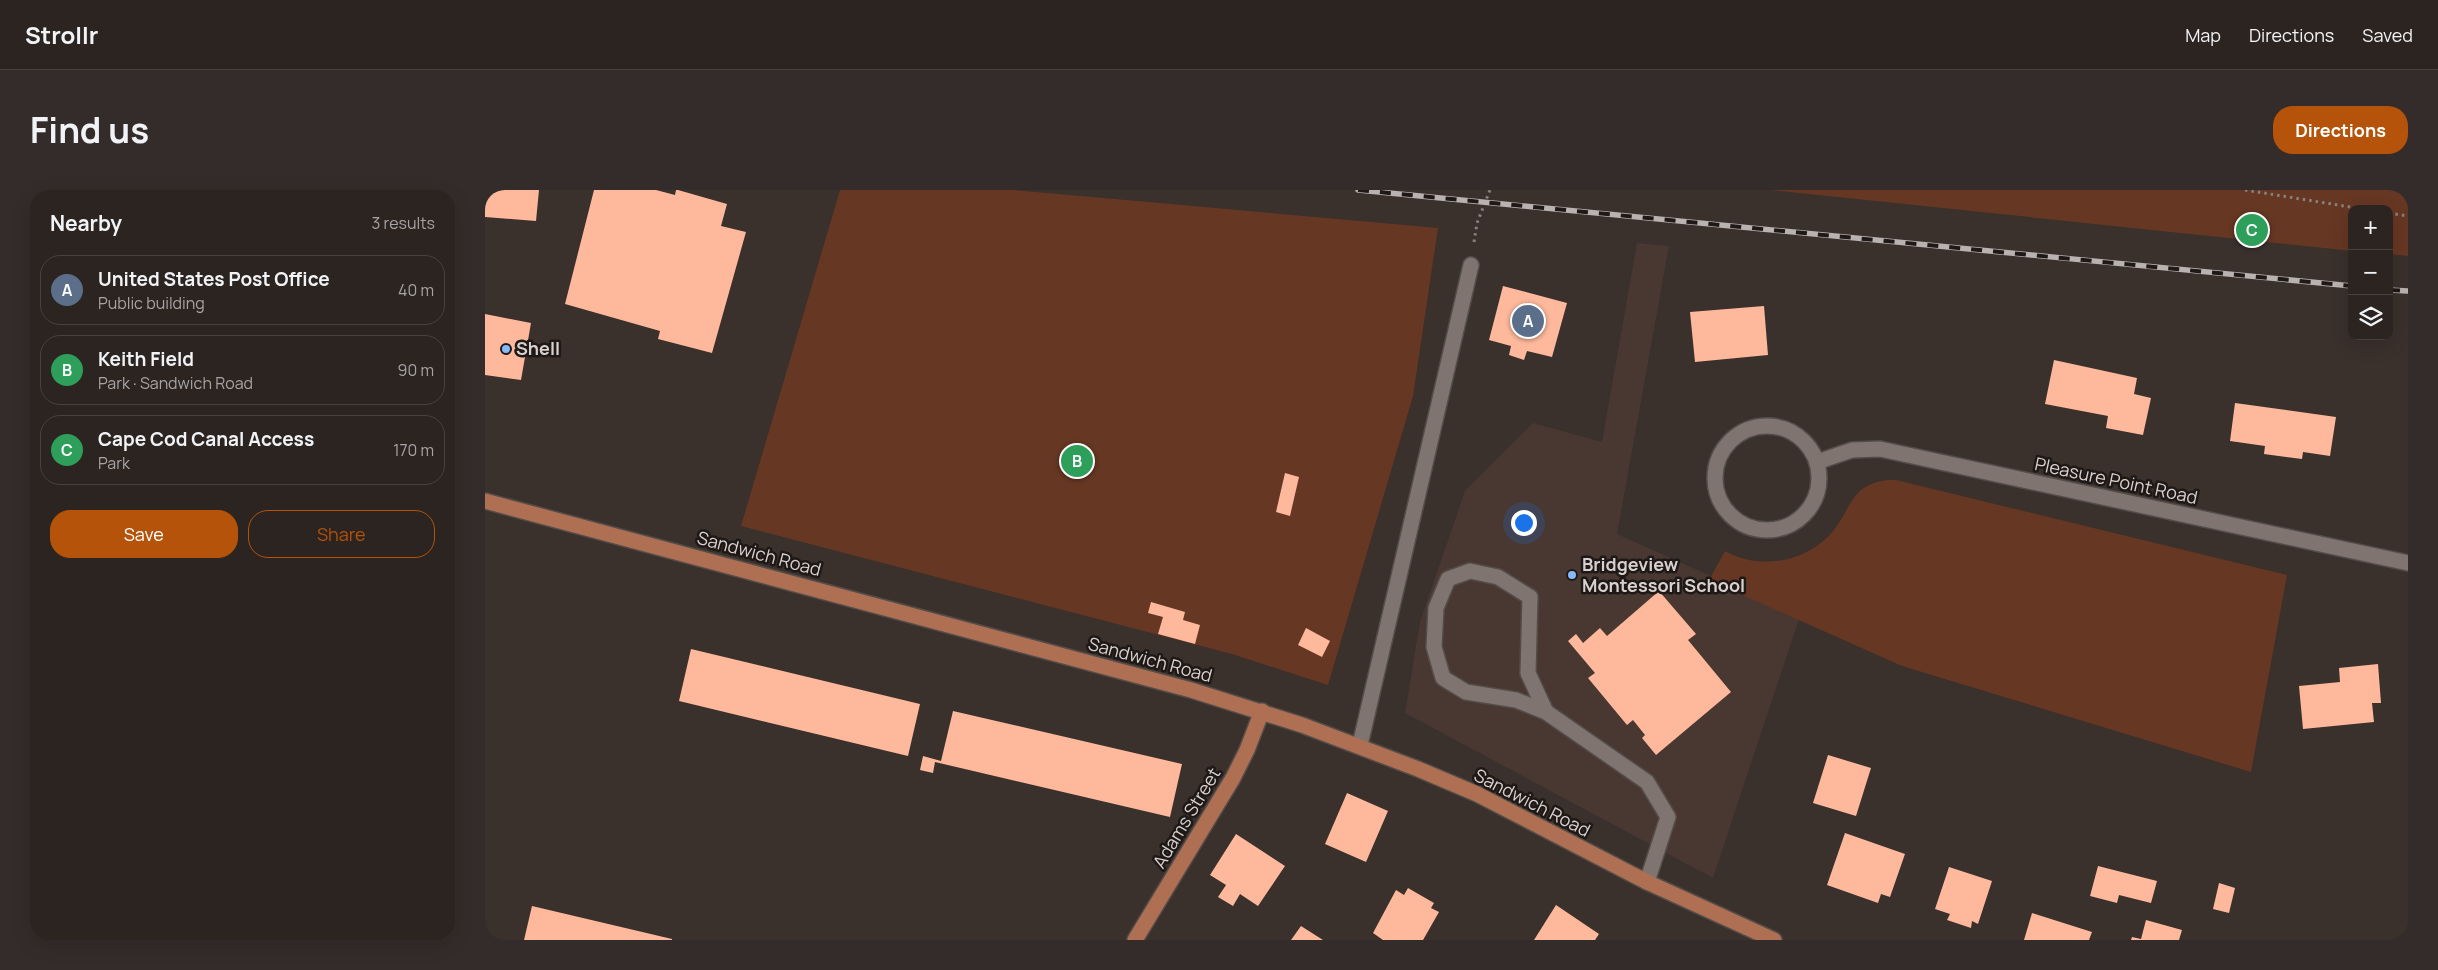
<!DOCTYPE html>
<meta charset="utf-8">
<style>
:root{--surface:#2c2421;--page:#342c2a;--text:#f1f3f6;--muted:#a6a4a5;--line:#48413f;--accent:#b45309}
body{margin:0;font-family:Manrope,sans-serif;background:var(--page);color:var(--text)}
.controls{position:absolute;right:15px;top:15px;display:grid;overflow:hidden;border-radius:10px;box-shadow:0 5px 20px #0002}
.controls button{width:45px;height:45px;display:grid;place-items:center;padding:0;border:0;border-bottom:1px solid var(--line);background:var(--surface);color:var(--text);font:25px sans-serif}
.you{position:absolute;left:1038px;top:332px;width:18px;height:18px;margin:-12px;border:4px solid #fff;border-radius:50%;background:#1a73e8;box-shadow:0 0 0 8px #1a73e833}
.badge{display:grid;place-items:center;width:32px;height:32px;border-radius:50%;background:var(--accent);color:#fff;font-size:16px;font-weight:700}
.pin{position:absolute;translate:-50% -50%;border:2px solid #fff;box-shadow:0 1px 5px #0006}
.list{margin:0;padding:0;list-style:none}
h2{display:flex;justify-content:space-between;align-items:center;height:65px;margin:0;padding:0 20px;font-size:21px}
h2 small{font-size:16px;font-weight:400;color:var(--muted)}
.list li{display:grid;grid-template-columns:32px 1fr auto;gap:15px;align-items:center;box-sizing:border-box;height:70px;margin:0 10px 10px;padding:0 10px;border:1px solid var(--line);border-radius:20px}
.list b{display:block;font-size:19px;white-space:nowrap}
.list p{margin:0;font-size:16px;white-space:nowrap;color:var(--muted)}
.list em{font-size:16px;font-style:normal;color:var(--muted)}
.actions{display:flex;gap:10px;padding:15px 20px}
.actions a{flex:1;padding:11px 0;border:1px solid var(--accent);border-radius:20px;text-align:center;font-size:18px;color:var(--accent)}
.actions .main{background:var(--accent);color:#fff}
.icon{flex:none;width:28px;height:28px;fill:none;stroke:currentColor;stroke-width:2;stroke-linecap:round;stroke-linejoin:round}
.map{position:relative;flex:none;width:1923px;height:750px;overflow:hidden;border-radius:20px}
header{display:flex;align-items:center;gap:30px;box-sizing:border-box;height:70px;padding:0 25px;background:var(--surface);border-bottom:1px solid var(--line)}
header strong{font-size:24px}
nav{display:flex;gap:28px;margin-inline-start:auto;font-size:18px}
.intro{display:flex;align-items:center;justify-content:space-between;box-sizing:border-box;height:120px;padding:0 30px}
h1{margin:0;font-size:35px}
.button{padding:12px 22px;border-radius:20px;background:var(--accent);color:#fff;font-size:18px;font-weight:700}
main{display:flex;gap:30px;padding:0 30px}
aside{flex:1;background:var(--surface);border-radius:20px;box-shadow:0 5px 20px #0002}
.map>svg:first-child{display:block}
.built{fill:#493832}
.green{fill:#663723}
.building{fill:#feb99c}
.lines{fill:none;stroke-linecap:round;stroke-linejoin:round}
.minor-casing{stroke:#544c48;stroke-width:18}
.major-casing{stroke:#544c48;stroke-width:18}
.path{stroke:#88807d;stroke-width:3;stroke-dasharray:2.5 4;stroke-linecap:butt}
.minor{stroke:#7f746f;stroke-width:15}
.major{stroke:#ae6f53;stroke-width:15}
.rail-casing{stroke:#bab2b0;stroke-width:5.5}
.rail{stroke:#1e1917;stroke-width:4;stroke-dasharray:11;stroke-linecap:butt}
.poi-dot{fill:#86bbfb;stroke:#1e1917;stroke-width:2}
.labels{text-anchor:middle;stroke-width:5;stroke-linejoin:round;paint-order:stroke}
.poi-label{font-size:18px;font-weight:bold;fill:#d7d0ce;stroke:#1e1917;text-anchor:start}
.street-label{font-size:18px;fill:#d7d0ce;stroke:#1e1917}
</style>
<header>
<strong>Strollr</strong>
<nav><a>Map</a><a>Directions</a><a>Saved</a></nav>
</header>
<div class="intro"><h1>Find us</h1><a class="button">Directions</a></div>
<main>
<aside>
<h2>Nearby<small>3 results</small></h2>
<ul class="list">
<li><span class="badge" style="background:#5c6f8a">A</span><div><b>United States Post Office</b><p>Public building</p></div><em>40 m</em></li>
<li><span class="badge" style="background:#2e9e5b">B</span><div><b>Keith Field</b><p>Park · Sandwich Road</p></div><em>90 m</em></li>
<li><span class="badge" style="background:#2e9e5b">C</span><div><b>Cape Cod Canal Access</b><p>Park</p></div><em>170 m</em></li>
</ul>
<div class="actions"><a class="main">Save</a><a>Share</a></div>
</aside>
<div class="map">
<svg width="1923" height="750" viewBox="0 0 1923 750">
<rect width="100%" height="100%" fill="#3a302c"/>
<path class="built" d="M1152,53L1184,56L1132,344L1315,426L1228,688L920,523L935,432L980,301L1048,233L1117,252Z"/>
<g class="green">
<path d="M355,0H529L953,38L928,206L843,495L747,464L256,336Z"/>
<path d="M1286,0H1923V66L1904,64V19H1867V61Z"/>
<path d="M1403,290H1411L1802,385L1766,582L1417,476L1224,390L1240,361C1276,381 1323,372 1349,340C1367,316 1367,294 1403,290Z"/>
</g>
<g class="building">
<path d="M0,0H54L51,31L0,27Z"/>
<path d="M109,0H171L190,5L191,0H193L242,14L236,36L261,42L227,163L173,149L175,141L80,114Z"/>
<path d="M1018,96L1082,113L1067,167L1042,161L1039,170L1024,165L1026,156L1004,150Z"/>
<path d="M1279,116L1283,165L1210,172L1205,122Z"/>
<path d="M0,124L46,133L36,190L0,185Z"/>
<path d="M1569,170L1652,188L1649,204L1666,208L1658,245L1621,238L1623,226L1560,214Z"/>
<path d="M1750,213L1851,227L1845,266L1818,262L1817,269L1779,264L1780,256L1745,251Z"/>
<path d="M800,283L814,287L805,326L791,322Z"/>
<path d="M1174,401L1211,444L1203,450L1246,502L1171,565L1157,548L1160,545L1148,530L1142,535L1103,488L1110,483L1083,451L1091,444L1098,453L1115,438L1122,446Z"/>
<path d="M666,412L700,422L698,430L715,435L710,454L673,444L678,427L663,423Z"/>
<path d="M821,438L845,451L837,467L813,455Z"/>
<path d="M206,459L435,514L423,566L194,511Z"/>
<path d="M1893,474L1896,513H1887L1889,532L1818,539L1814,496L1855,492L1854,478Z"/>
<path d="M468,521L697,574L685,627L450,572L448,583L435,580L438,566L456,571Z"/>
<path d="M1343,565L1386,578L1371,626L1328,613Z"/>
<path d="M862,603L903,621L881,672L840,654Z"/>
<path d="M1360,643L1420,664L1405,707L1396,704L1393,713L1342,695Z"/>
<path d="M751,644L800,676L773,716L755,704L748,716L733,707L741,695L725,685Z"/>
<path d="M1613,676L1672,691L1666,713L1634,705L1632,713L1605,706Z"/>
<path d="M1464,677L1507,691L1493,734L1487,731L1486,738L1462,730L1465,724L1450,719Z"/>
<path d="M1734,693L1750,698L1744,723L1728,719Z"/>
<path d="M923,698L949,713L946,718L954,722L938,750H898L888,743L911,700L919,705Z"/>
<path d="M1071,715L1114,744L1110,750H1049Z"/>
<path d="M47,716L187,749V750H39Z"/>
<path d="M1547,723L1607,742L1604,750H1539Z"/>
<path d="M1661,730L1697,740L1694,750H1646L1647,747L1656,749Z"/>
<path d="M816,736L838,750H806Z"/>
</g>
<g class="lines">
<defs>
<g id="minor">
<circle cx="1282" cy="288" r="52"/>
<path d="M1332,272L1367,260L1395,259L1923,373"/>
<path d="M1061,522L1031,510L981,502L958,488L949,457L951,418L963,389L985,381L1013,387L1045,407L1043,483L1061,522L1162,592L1183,627L1162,692"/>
<path d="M875,555L986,75"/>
</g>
<g id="major">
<path d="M0,311L706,500L817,535L933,579L992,604L1162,692L1289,750"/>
<path d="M650,750L748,588L762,560L777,521"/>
</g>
</defs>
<use href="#minor" class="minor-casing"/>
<use href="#major" class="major-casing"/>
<g class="path">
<path d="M1760,0L1878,19"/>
<path d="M1904,23L1923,26"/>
<path d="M989,52L992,33L1005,0"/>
</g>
<use href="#minor" class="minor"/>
<use href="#major" class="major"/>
<defs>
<g id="rail">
<path d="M873,0L1867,96"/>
<path d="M1904,100L1923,101"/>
</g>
</defs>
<use href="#rail" class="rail-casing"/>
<use href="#rail" class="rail"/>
</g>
<g class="poi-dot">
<circle cx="21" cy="159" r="5"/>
<circle cx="1087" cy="385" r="5"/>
</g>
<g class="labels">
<g class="poi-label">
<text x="31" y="165">Shell</text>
<text x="1097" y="381">Bridgeview<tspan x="1097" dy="21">Montessori School</tspan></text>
</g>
<g class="street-label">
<text transform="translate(1631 291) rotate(12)" y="6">Pleasure Point Road</text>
<text transform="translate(274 364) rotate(15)" y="6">Sandwich Road</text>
<text transform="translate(665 470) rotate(15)" y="6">Sandwich Road</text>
<text transform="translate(1047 613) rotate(27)" y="6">Sandwich Road</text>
<text transform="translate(702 628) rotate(-59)" y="6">Adams Street</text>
</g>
</g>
</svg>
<div class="controls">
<button>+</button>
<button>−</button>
<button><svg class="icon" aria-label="layers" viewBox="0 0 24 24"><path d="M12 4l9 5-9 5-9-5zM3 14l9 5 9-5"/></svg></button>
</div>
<div class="you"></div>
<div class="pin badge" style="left:1043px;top:131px;background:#5c6f8a">A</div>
<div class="pin badge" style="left:592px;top:271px;background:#2e9e5b">B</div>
<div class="pin badge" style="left:1767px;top:40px;background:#2e9e5b">C</div>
</div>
</main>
